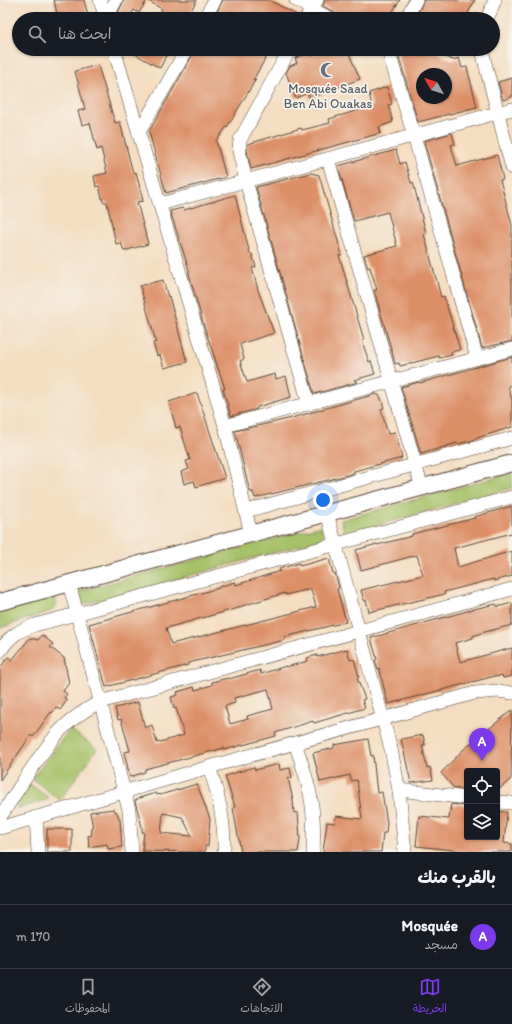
<!DOCTYPE html>
<html lang="ar">
<meta charset="utf-8">
<style>
:root{--surface:#171b24;--page:#20242c;--text:#f1f3f6;--muted:#9ea1a6;--line:#363941;--accent:#7c3aed}
body{margin:0;font-family:Itim,"Playpen Sans Arabic",sans-serif;background:var(--page);color:var(--text);direction:rtl}
.controls{position:absolute;right:12px;bottom:12px;display:grid;overflow:hidden;border-radius:4px;box-shadow:0 1px 3px #0004}
.controls button{width:36px;height:36px;display:grid;place-items:center;padding:0;border:0;border-bottom:1px solid var(--line);background:var(--surface);color:var(--text);font:20px sans-serif}
.compass{position:absolute;left:416px;top:68px;width:36px;height:36px;border-radius:50%;background:var(--surface);box-shadow:0 1px 3px #0004;rotate:309deg}
.you{position:absolute;left:323px;top:500px;width:14px;height:14px;margin:-10px;border:3px solid #fff;border-radius:50%;background:#1a73e8;box-shadow:0 0 0 6px #1a73e833}
.badge{display:grid;place-items:center;width:26px;height:26px;border-radius:50%;background:var(--accent);color:#fff;font-size:13px;font-weight:700}
.pin{position:absolute;translate:-50% -33px;filter:drop-shadow(0 1px 2px #0008)}
.pin::after{content:'';position:absolute;top:21px;width:14px;height:12px;background:inherit;clip-path:polygon(0 0,100% 0,50% 100%)}
.list{margin:0;padding:0;list-style:none}
h2{display:flex;justify-content:space-between;align-items:center;height:52px;margin:0;padding:0 16px;font-size:17px}
h2 small{font-size:13px;font-weight:400;color:var(--muted)}
.list li{display:grid;grid-template-columns:26px 1fr auto;gap:12px;align-items:center;box-sizing:border-box;height:64px;padding:0 16px;border-top:1px solid var(--line)}
.list b{display:block;font-size:15px;white-space:nowrap}
.list p{margin:0;font-size:13px;white-space:nowrap;color:var(--muted)}
.list em{font-size:13px;font-style:normal;color:var(--muted)}
.icon{flex:none;width:22px;height:22px;fill:none;stroke:currentColor;stroke-width:2;stroke-linecap:round;stroke-linejoin:round}
.map{position:relative;flex:none;width:512px;height:852px;overflow:hidden;direction:ltr}
.search{position:absolute;background:var(--surface);box-shadow:0 1px 3px #0004;left:12px;right:12px;top:12px;height:44px;display:flex;align-items:center;gap:10px;box-sizing:border-box;padding:0 14px;border-radius:22px;color:var(--muted);font-size:15px}
.sheet{height:116px;background:var(--surface)}
nav{display:flex;justify-content:space-around;align-items:center;box-sizing:border-box;height:56px;border-top:1px solid var(--line);background:var(--surface);font-size:11px;color:var(--muted)}
nav a{display:grid;justify-items:center;gap:2px}
nav .on{color:var(--accent)}
.map>svg:first-child{display:block}
.green{fill:#a6c167;stroke:#707642}
.building{fill:#dd8f67;fill-rule:evenodd}
.lines{fill:none;stroke-linecap:round;stroke-linejoin:round}
.minor-casing{stroke:#574536;stroke-width:14}
.tertiary-casing{stroke:#574536;stroke-width:18}
.minor{stroke:#fff;stroke-width:13}
.tertiary{stroke:#fff;stroke-width:16}
.labels{text-anchor:middle;stroke-width:3.5;stroke-linejoin:round;paint-order:stroke}
.worship-label{font-size:13px;fill:#5b616d;stroke:#f7f3e8}
</style>
<div class="map">
<svg width="512" height="852" viewBox="0 0 512 852">
<rect width="100%" height="100%" fill="#f7f3e8"/>
<filter id="ink" filterUnits="userSpaceOnUse"><feTurbulence type="fractalNoise" baseFrequency=".025" numOctaves="2"/><feDisplacementMap in="SourceGraphic" scale="8" xChannelSelector="R" yChannelSelector="G"/><feConvolveMatrix kernelMatrix="1 2 1 2 8 2 1 2 1" color-interpolation-filters="sRGB"/></filter>
<filter id="wash" filterUnits="userSpaceOnUse"><feTurbulence type="fractalNoise" baseFrequency=".012" numOctaves="4" result="noise"/><feDisplacementMap in="SourceGraphic" scale="16" xChannelSelector="R" yChannelSelector="G"/><feGaussianBlur stdDeviation="0.9" result="paint"/><feColorMatrix in="noise" values="0 0 0 0 0 0 0 0 0 0 0 0 0 0 0 0 0 1.4 0 .05"/><feComposite in="paint" operator="in"/></filter>
<g filter="url(#wash)">
<rect width="100%" height="100%" fill="#f4ddc1"/>
<g class="green">
<path d="M512,473V488L345,534L341,520Z"/>
<path d="M321,526L324,539L81,605L77,592Z"/>
<path d="M48,598L56,599V607L51,611L0,628V613Z"/>
<path d="M70,729L97,749L60,800L32,779Z"/>
<path d="M30,784L49,798L46,800L17,809L16,803Z"/>
</g>
<g id="blocks">
<g class="building">
<path d="M54,0H84L89,19H58Z"/>
<path d="M124,0H197L186,19H157L162,9L147,0L139,13L134,10L128,19H115Z"/>
<path d="M223,0H269L299,16L298,19H213Z"/>
<path d="M325,0H400L388,19H338L337,15L334,12L323,6Z"/>
<path d="M424,0H475L465,19H415Z"/>
<path d="M126,49H170L160,68Z"/>
<path d="M196,49H271L253,80L256,79L229,124L216,141L226,177L166,193L149,132Z"/>
<path d="M331,49H347L360,79L310,98L308,93L296,98L286,73L290,66L297,63L295,58L311,52L312,56Z"/>
<path d="M401,49H434L432,51L453,60L459,58L462,68L467,67L477,107L418,122L398,54ZM422,74H446V98H422Z"/>
<path d="M98,65L115,123L120,122L133,173L136,172L143,201L137,202L148,244L124,251L121,243L116,244L107,202H103L99,186L96,187L94,176L107,173L101,148L97,150L90,123L82,125L78,111L85,109L75,71Z"/>
<path d="M512,78V97L503,100L498,82Z"/>
<path d="M387,87L392,104L388,105L393,122L379,127L381,133L251,169L247,150L248,144L301,128L302,130L330,123L329,119L372,106L369,93Z"/>
<path d="M452,133L455,144L451,145L457,166L497,155L503,179L500,180L512,225V341L482,348L424,141Z"/>
<path d="M396,150L400,164L405,162L411,183L413,182L426,233L424,234L441,297L444,296L460,350L451,352L452,355L439,358V356L400,366L399,363L395,364L392,352L374,290H377L370,267L368,268L364,255L397,246L388,212L354,221L338,166Z"/>
<path d="M311,173L319,175L342,255H339L364,340L362,341L369,362L371,361L375,374L354,380L358,382L314,394L256,187Z"/>
<path d="M235,195L250,254H252L256,267L252,268L259,293L274,333L240,344L244,359L240,361L247,382L275,374L276,379L286,376L291,397L257,407V409L231,416L223,389H225L204,326L189,274V270L170,211L183,208L184,210Z"/>
<path d="M163,280L168,297L169,296L187,362L164,368L160,355L157,356L153,343L156,342L140,286Z"/>
<path d="M512,357V385L508,386L512,400V427L474,439V440L457,444V443L421,454L401,387L419,382L420,383Z"/>
<path d="M197,393L225,478L196,487L194,481L184,484L181,472L189,469L186,461L190,460L180,427L176,428L169,402Z"/>
<path d="M376,394L380,396L384,408L381,409L388,434L395,432L402,458L354,471V473L340,477L255,498L253,492H250L235,431L288,419Z"/>
<path d="M512,506V533L454,548L458,567L512,551V576L494,581V579L444,592L445,594L369,612L366,600L364,601L361,590L423,575L417,555L361,570L356,550L377,544V545L412,536V534L475,518L474,517Z"/>
<path d="M329,558L333,574L335,573L339,588L337,589L346,622L284,637L285,640L188,663V665L106,687L89,624L219,588V587L235,582L236,585L280,571L279,569L299,563L300,566ZM311,589L316,607L171,644L166,628L242,607V606L285,593V595Z"/>
<path d="M512,603V625L481,633L473,636V638L455,643L460,662L512,648V676L503,678L502,675L496,677L495,676L388,704L379,668L378,669L375,660L377,659L371,638L474,609L496,604L497,606H501Z"/>
<path d="M42,635L53,644L50,647L64,658L69,683L63,691L67,694L64,698L67,700L60,710L56,707L52,713L51,712L33,737L31,735L0,780V668L8,657L12,660L30,638L38,640Z"/>
<path d="M347,649L350,660L354,659L359,677L357,678L365,699L362,700L365,708L314,723L313,721L275,733L276,736L254,742L224,750V748L145,769V772L130,777L124,752L130,751L121,719L118,720L115,708L138,702L145,728L152,725L157,743L184,735L176,708L174,709L171,697L178,695L177,692L194,687L195,690L212,685V682L228,678L229,679L260,670L261,674L286,666V667L308,661L307,658L317,655V657ZM268,689L273,709L247,716L248,719L230,724L225,706L235,703L234,698Z"/>
<path d="M512,710L511,779L497,791V771H467V790L454,788L441,773L463,750Z"/>
<path d="M423,735L425,745H422L427,768L430,767L433,780L411,783L401,739Z"/>
<path d="M368,739L371,756L373,755L377,793L382,792L387,823L386,833H383L381,852H323L327,822L335,823L336,816L362,819L357,780L351,781L350,775L320,782L313,753L334,748V745Z"/>
<path d="M279,764L280,770L290,768L292,778H288L293,800L294,813L298,812L300,839L298,852H241L233,808L235,807L225,776L254,767L255,770Z"/>
<path d="M197,784L210,819L208,846H205V852L142,851L144,832H142V827L135,801L139,798L156,793L157,795L159,794L160,795ZM163,813L182,817L192,836L161,833Z"/>
<path d="M451,804L467,806V837H497V811L507,812L504,843L512,844V852H472L416,846L419,816L449,819Z"/>
<path d="M114,809V811H116L120,820L122,847L108,849L107,844L89,847L88,836L92,835L91,828H93L90,812Z"/>
<rect x="47" y="829" width="25" height="23"/>
</g>
</g>
</g>
<g filter="url(#ink)">
<use href="#blocks" fill-opacity="0" stroke="#574536" stroke-width="1"/>
<g class="lines">
<defs>
<g id="minor">
<path d="M100,0L106,19"/>
<path d="M296,0L330,19"/>
<path d="M106,19L116,0"/>
<path d="M204,19L215,0"/>
<path d="M306,19L317,0"/>
<path d="M406,19L416,0"/>
<path d="M487,19L495,0"/>
<path d="M114,49L225,426L251,534"/>
<path d="M290,49L240,140L239,151L246,181L309,404"/>
<path d="M389,49L388,50L414,136L477,358"/>
<path d="M482,49L485,63L512,168"/>
<path d="M139,132L187,49"/>
<path d="M328,159L422,488"/>
<path d="M160,204L512,109"/>
<path d="M225,426L512,349"/>
<path d="M246,511L512,438"/>
<path d="M327,513L391,749L399,790L405,852"/>
<path d="M69,583L129,810L132,852"/>
<path d="M0,651C11,635 18,631 35,625L512,497"/>
<path d="M295,743C301,761 308,780 311,799C314,817 314,835 313,852"/>
<path d="M209,767C219,795 225,822 224,852"/>
<path d="M399,790L467,798"/>
<path d="M497,802L512,803"/>
<path d="M0,817C18,791 34,762 54,738C66,722 83,711 100,702L512,589"/>
<path d="M36,817L38,852"/>
<path d="M0,828L209,767L475,693L498,691L512,693"/>
</g>
<path id="tertiary" d="M0,602L512,463"/>
</defs>
<use href="#minor" class="minor-casing"/>
<use href="#tertiary" class="tertiary-casing"/>
<use href="#minor" class="minor"/>
<use href="#tertiary" class="tertiary"/>
</g>
</g>
<defs>
<symbol id="mosque-bare" viewBox="-9 -9 18 18"><path d="M3.5-4.9A6 6 0 1 0 3.5 4.9A5 5 0 1 1 3.5-4.9Z" fill="#6b7280" stroke="#f7f3e8" stroke-width="2.5" paint-order="stroke"/></symbol>
</defs>
<g fill-rule="evenodd">
<use href="#mosque-bare" x="317" y="59" width="22" height="22"/>
</g>
<g class="labels">
<g class="worship-label">
<text x="328" y="93">Mosquée Saad<tspan x="328" dy="15">Ben Abi Ouakas</tspan></text>
</g>
</g>
</svg>
<div class="controls">
<button><svg class="icon" aria-label="locate" viewBox="0 0 24 24"><circle cx="12" cy="12" r="6"/><path d="M12 2v4M12 18v4M2 12h4M18 12h4"/></svg></button>
<button><svg class="icon" aria-label="layers" viewBox="0 0 24 24"><path d="M12 4l9 5-9 5-9-5zM3 14l9 5 9-5"/></svg></button>
</div>
<svg class="compass" viewBox="-18 -18 36 36"><path d="M0-13l5 13h-10z" fill="#e53935"/><path d="M0 13l5-13h-10z" fill="#9ea1a6"/></svg>
<div class="you"></div>
<div class="pin badge" style="left:482px;top:761px">A</div>
<div class="search"><svg class="icon" aria-label="search" viewBox="0 0 24 24"><circle cx="10" cy="10" r="6"/><path d="M15 15l6 6"/></svg>ابحث هنا</div>
</div>
<section class="sheet">
<h2>بالقرب منك<small></small></h2>
<ul class="list">
<li><span class="badge">A</span><div><b>Mosquée</b><p>مسجد</p></div><em>170 m</em></li>
</ul>
</section>
<nav>
<a class="on"><svg class="icon" aria-label="map" viewBox="0 0 24 24"><path d="M3 6l6-2 6 2 6-2v14l-6 2-6-2-6 2zM9 4v14M15 6v14"/></svg>الخريطة</a>
<a><svg class="icon" aria-label="directions" viewBox="0 0 24 24"><path d="M12 3l9 9-9 9-9-9zM9 14v-3h6M13 9l2 2-2 2"/></svg>الاتجاهات</a>
<a><svg class="icon" aria-label="saved" viewBox="0 0 24 24"><path d="M7 4h10v16l-5-4-5 4z"/></svg>المحفوظات</a>
</nav>
